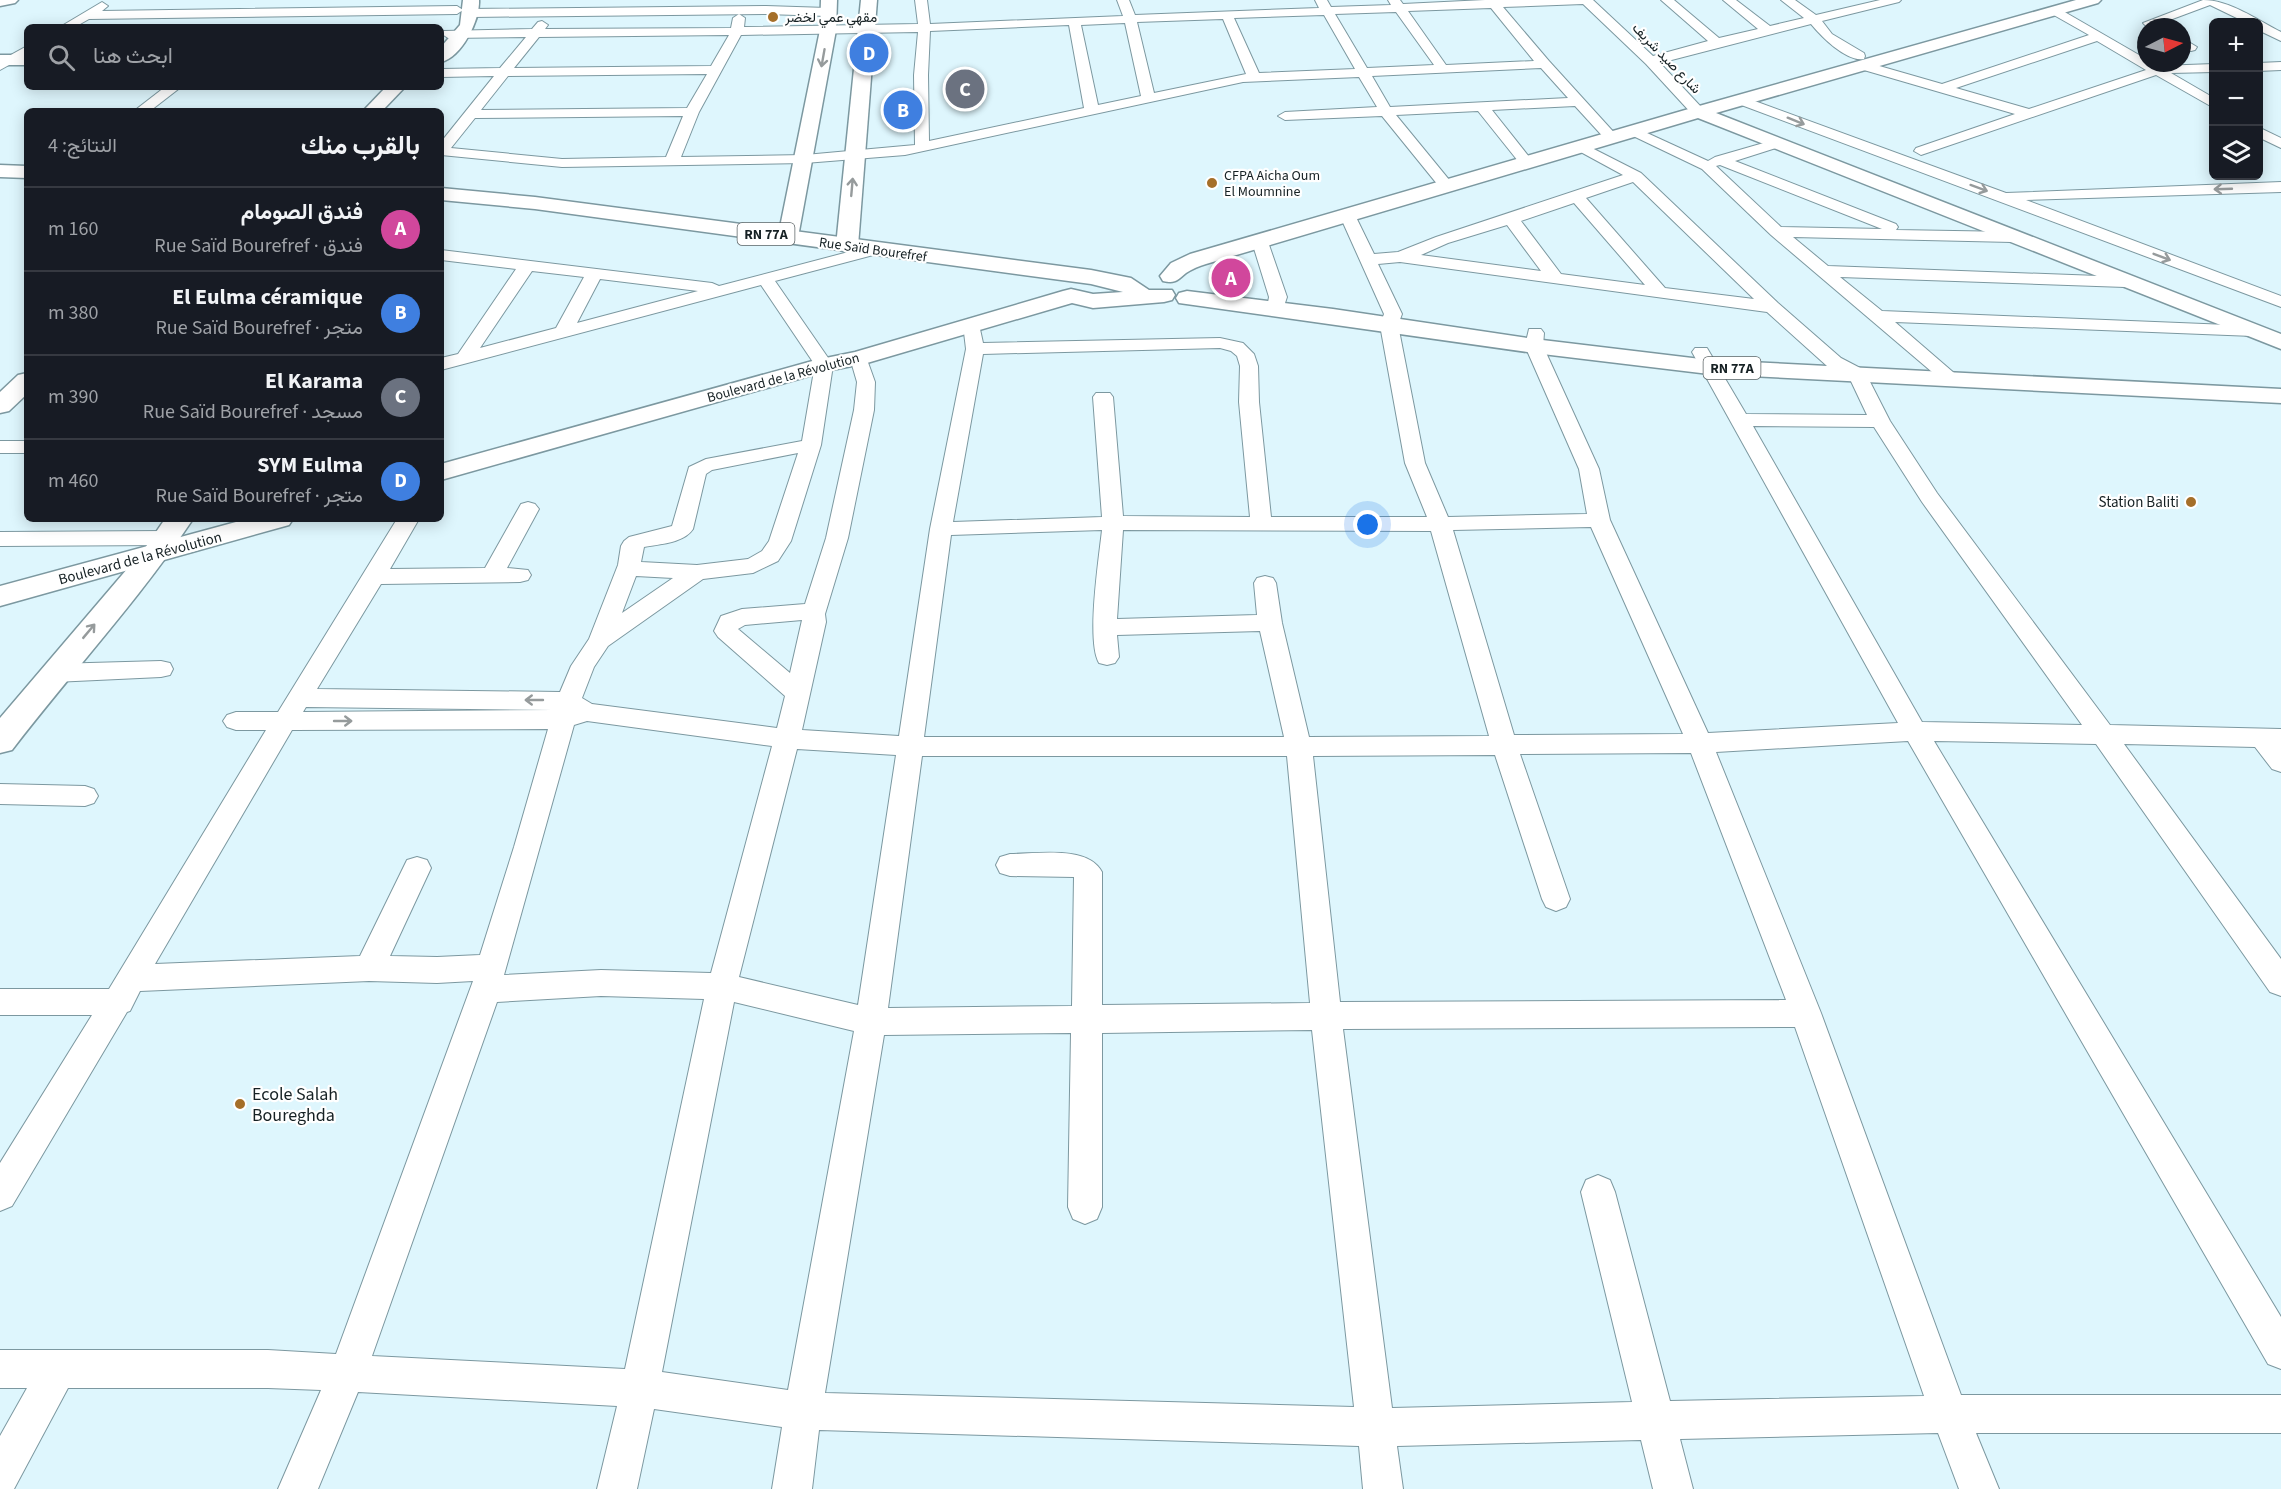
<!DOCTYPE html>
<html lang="ar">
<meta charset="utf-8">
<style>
:root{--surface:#171b24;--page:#20242c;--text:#f1f3f6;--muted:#9ea1a6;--line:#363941;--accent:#1a73e8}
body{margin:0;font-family:"Source Sans 3",Vazirmatn,sans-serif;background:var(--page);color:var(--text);direction:rtl}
.controls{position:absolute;right:18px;top:18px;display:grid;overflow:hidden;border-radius:9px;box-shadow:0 3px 15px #0003}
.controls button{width:54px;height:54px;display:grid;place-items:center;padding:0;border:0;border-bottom:2px solid var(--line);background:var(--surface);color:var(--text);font:30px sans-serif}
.compass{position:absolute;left:2137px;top:18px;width:54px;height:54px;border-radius:50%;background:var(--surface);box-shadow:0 3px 15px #0003;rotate:84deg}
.you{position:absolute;left:1368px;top:525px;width:21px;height:21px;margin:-15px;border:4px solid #fff;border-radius:50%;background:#1a73e8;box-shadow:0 0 0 9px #1a73e833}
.badge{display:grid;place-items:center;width:39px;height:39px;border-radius:50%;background:var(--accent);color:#fff;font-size:20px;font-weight:700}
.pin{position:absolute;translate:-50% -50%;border:3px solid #fff;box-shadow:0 2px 6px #0006}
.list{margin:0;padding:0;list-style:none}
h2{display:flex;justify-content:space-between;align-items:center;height:78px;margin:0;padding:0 24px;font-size:26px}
h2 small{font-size:20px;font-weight:400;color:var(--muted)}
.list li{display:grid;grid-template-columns:39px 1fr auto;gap:18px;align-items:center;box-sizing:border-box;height:84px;padding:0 24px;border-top:2px solid var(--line)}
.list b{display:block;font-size:22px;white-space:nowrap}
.list p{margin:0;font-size:20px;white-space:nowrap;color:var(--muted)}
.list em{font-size:20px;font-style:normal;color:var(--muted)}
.icon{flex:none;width:33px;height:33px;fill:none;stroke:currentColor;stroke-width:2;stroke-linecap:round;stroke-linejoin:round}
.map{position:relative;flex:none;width:2281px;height:1489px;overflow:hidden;direction:ltr}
.search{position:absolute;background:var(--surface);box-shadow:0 3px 15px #0003;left:24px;top:24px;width:420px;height:66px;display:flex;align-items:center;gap:15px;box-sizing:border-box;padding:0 21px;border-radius:9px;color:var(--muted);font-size:22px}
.panel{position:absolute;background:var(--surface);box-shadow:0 3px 15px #0003;left:24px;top:108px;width:420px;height:414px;border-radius:9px;direction:rtl}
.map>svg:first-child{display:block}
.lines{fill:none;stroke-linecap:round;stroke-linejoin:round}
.street-casing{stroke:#7c98a0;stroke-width:2}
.secondary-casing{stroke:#7c98a0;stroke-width:3}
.primary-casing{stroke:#7c98a0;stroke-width:3}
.street{fill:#fff;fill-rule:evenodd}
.secondary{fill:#fff;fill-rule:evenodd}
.primary{fill:#fff;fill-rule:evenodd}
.oneway{stroke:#969b9c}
.poi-dot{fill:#a56f29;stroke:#fff;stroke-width:2}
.labels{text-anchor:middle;stroke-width:4.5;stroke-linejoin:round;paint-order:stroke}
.far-poi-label{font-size:14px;fill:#162124;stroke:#fff;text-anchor:start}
.far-street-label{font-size:14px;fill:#162124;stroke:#fff}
.shield{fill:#fff;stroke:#5c6466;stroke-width:1.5}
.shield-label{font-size:14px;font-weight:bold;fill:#162124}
.poi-label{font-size:15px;fill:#162124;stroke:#fff;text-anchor:end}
.street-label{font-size:15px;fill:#162124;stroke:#fff}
.near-poi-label{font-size:18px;fill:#162124;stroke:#fff;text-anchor:start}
</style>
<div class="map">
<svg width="2281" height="1489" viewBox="0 0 2281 1489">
<rect width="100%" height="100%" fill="#def6fd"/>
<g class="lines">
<defs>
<g id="street">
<path d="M915,0H927L930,24L1123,16L1117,0H1129L1135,15L1319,8L1315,0H1327L1331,7L1391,5L1388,0H1400L1403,4L1485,0H1593L1653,56L1708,41L1661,0H1674L1719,38L1758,29L1723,0H1736L1770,26L1804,18L1781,0H1795L1816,15L1880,0H1901L1899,2L1822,21L1832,34L1864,53L1865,56L1864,59C1846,62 1821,36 1811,24L1660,63L1703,109L1705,112L1698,116L1693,115L1646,64L1583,4L1503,7L1549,61L1619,138L1612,142L1607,141L1575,106L1492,110L1534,163L1527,167L1522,166L1478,111L1396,115L1455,187L1447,192L1442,190L1382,116L1285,120L1278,116L1285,112L1377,107L1359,77L1243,82L905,155L805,163L562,167L441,155V142L494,76L441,77V69L500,68L526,37L448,38L442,34L444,31L532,29L538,22L542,21L548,25L545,29L731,28L733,18L739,14L745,18L744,27L918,24ZM1491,8L1534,61L1446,65L1408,11ZM1396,12L1434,65L1367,68L1335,14ZM1324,15L1355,69L1259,73L1234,18ZM1223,19L1246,74L1154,93L1137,22ZM1125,23L1141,96L1098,105L1081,25ZM1069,25L1084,108L929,141L928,75L930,31ZM918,32L914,75L915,145L805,155L681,157L699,112L741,35ZM729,35L711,66L514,68L539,37ZM1541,68L1568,98L1390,107L1372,76ZM707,74L687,108L481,110L508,76ZM683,116L666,157L562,159L451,148L475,118Z"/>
<path d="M2203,0C2229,0 2256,19 2281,32V41L2258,30V22H2245L2210,5L2159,24L2162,27H2147L2143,23Z"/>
<path d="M102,2L108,6L102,11L457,6L463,10L457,14L89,19L75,27H60Z"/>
<path d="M766,6L827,8L833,12L827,16L766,14L472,17L466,13L472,9Z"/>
<path d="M2056,7L2146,59V63L2159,66L2214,64V72L2171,73L2214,98V108L2156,75L1921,155L1914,151L1916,148L2015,114L1857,68L1856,65L1862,61L1942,84L2089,35L2052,14V8ZM2097,41L2146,70L2029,109L1956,88Z"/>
<path d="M2182,38L2197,47L2195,50L2191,51L2182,47Z"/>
<path d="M27,46V55L0,70V61Z"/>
<path d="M2281,62V70L2258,71V63Z"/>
<path d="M165,87H181L150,111H134Z"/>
<path d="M1741,96L2006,193L2281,182V192L2026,200L2281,296V307L1736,103L1734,100Z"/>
<path d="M1634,127L1708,161L1715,157L1774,140L1779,141L1781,144L1779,147L1735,161L1896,224L1898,227L1896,230L2012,232L2020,237L2012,242L1793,237L1828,266L2125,277L2131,278L2133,282L2131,286L2125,287L1840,277L1882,311L2253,326L2259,327L2262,331L2259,335L2253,336L1895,322L1961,379L1959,383H1945L1771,235L1702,169L1629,134L1627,131ZM1720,165L1882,229L1781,227L1716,166Z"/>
<path d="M2258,127L2281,138V148L2258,137Z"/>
<path d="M1582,143L1641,173L1778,303L1841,358L1864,370L1890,421L1937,493L2110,725L2281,729V772L2272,769L2255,747L2124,744L2281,959V996L2270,992L2096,744L1934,741L2281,1317V1369L2268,1364L1908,741L1716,752L1821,1013L1961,1395H2281V1433H1976L1999,1489H1959L1938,1433L1680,1439L1693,1489H1653L1641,1440L1397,1446L1403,1489H1363L1359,1446L819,1430L812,1489H772L782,1427L654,1409L637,1489H597L617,1406L358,1392L318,1489H278L321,1390L268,1388H68L14,1489H0V1436L27,1388H0V1350H268L336,1354L473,981L437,983L369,981L140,991L130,1011L127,1012L12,1206L0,1211V1163L92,1015H0V989H109L266,730H236L227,727L223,721L227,715L236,712H278L397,519H419L390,569L485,568L521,504L528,502L535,504L539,509L507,568L528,570L531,575L528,580L520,582L381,584L317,689L560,692L571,666L589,639L618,565L621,546L624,541L629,537L672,526L689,467L706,459L802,441L815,365L761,285L441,370V358L458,354L516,269L441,260V250L712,283L719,286L875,245L881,247L883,250L881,253L775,281L833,365L821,445L791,541L778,561L753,573L703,579L608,646L594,667L582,698L592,704L777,728L785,696L718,637L714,631L721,616L742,609L805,604L826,538L854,410L857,382L850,358L853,354H865L875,382L874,410L848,538L825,614L826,622L802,730L899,736L930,529L966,349L963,324L966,320H978L983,343L1220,338L1243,343L1254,354L1258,366L1259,402L1271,517H1427L1405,463L1380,325L1384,314L1340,216L1348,211L1354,213L1374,254L1398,252L1436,237L1623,175L1577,150L1575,147L1577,144ZM1633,182L1754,299L1665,288L1586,198ZM1574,203L1645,285L1561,274L1521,221ZM1507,225L1541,271L1421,255L1448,243ZM1400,262L1767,312L1827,366L1849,377L1867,415L1746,414L1707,348H1695L1692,352L1898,723L1708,733L1610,520L1599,469L1543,346L1544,333L1541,329H1529L1525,346L1579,469L1587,514L1448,517L1425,463L1398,325L1402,314L1378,264ZM532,271L584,277L556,328L480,348ZM600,279L698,291L577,323ZM1220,348L1231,351L1237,356L1240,366L1239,402L1250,517L1123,516L1113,397L1110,393H1096L1093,397L1102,517L953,522L983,354ZM1753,426L1874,427L1922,502L2082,725L1922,722ZM798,453L769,541L762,551L748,559L697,565L641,562L644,547C660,544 684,543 693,529L706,474L712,470ZM1591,527L1683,734L1514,735L1453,530ZM1102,530C1099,558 1086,641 1099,663L1107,665L1115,663L1119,657L1117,635L1260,631L1284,737H924L951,535ZM1123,530L1431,531L1489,736L1309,737L1282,623L1276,583L1273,578L1265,576L1257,578L1254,583L1257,615L1117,619ZM636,576L673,578L622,613ZM802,620L790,673L738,629L745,625ZM306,707L553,710L303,712ZM587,721L772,746L711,973L601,970L504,975L574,725ZM548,729L514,847L480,955L437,957L390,956L431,868L427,860L417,857L407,860L360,956L155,964L292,730ZM797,749L896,755L858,1005L739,977ZM1691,753L1786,1000L1340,1002L1313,756L1495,755L1542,899L1546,907L1556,911L1566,907L1570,899L1520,754ZM922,756H1287L1310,1003L1102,1005V872C1088,845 1037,854 1010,854L1000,857L996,865L1000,873L1010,876L1074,877L1072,1006L888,1008ZM601,996L704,999L625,1369L372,1356L497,1002ZM734,1002L854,1031L788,1390L662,1372ZM1795,1027L1924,1396L1670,1401L1615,1192L1610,1180L1598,1175L1586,1180L1581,1192L1632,1402L1392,1408L1343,1029ZM1312,1030L1354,1407L825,1393L884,1035L1071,1033L1068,1207L1073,1219L1085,1224L1097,1219L1102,1207V1033Z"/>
<path d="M1260,237L1268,242L1287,297L1282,312H1270L1267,308L1269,297L1252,242Z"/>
<rect x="0" y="441" width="27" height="12"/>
<path d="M164,531L172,533L175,538L172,543L164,545L0,546V532Z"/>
<path d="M161,661L170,663L173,669L170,675L161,677L54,682L45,679L42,673L45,667L54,664Z"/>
<path d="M0,784L85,786L94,789L98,796L94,803L85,806L0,804Z"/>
</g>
<g id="secondary">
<path d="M0,0H18L15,3L0,6Z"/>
<path d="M463,0H479C480,20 462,57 441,62V47L460,25Z"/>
<path d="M821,0H837L836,30L798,237L795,241L788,243L781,241L778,237L820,30Z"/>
<path d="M861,0H877L858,246L854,250L847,252L840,250L836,246Z"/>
<path d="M2076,0H2101L2098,3L1716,113L2281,334V349L1698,118L1206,264C1199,266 1192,269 1186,273C1177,280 1176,284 1163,281L1160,276L1171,263L1190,254L1692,108Z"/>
<rect x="0" y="55" width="27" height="10"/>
<path d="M386,87H405L382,111H363Z"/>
<path d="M27,373V394L9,411L0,413V392L18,375Z"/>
<path d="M165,519H193C139,600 71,673 12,750L0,753V718L145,548Z"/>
</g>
<g id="primary">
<path d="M0,165L27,166V178L0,177Z"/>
<path d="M441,188L535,197L1091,270L1131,278L1149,290H1172L1175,295L1172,300L1164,302L1093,308L1072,303L867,363L827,371L441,480V464L816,360L855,352L1063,291L1071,289L1093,294L1123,292L1091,284L535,209L441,200Z"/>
<path d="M1187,291L1333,309L1534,339L1709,360L2281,389V403L1709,374L1534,353L1179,303L1176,298L1179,293Z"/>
<path d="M247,519H293L289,525L0,606V586Z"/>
</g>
</defs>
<use href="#street" class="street-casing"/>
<use href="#secondary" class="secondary-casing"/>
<use href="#primary" class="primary-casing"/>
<use href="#street" class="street"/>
<use href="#secondary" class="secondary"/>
<use href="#primary" class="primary"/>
</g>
<defs><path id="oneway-shaft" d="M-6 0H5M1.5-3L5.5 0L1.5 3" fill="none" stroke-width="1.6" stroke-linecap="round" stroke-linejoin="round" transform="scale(1.5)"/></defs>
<g class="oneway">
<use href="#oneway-shaft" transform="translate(823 58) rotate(100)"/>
<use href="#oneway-shaft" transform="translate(1796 121) rotate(22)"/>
<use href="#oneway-shaft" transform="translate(852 187) rotate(-85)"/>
<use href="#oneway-shaft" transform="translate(1979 188) rotate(20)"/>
<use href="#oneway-shaft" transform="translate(2223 189) rotate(178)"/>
<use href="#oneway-shaft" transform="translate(2162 257) rotate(21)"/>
<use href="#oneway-shaft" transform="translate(89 631) rotate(-50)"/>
<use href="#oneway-shaft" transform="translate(534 700) rotate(-180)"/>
<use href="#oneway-shaft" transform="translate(343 721)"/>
</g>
<g class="poi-dot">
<circle cx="773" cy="17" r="6"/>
<circle cx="1212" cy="183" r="6"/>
<circle cx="2191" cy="502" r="6"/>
<circle cx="240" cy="1104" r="6"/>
</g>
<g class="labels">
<g class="far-poi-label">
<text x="785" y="22">مقهي عمي لخضر</text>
<text x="1224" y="180">CFPA Aicha Oum<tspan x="1224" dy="16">El Moumnine</tspan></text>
</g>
<g class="far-street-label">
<text transform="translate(1667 58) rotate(46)" y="5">شارع صيد شريف</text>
<text transform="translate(873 249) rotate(8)" y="5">Rue Saïd Bourefref</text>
<text transform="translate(783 377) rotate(-15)" y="5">Boulevard de la Révolution</text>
</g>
<g class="shield">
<rect x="737.5" y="223" width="57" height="22" rx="4.5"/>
<rect x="1703.5" y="357" width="57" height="22" rx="4.5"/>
</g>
<g class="shield-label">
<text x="766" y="239">RN 77A</text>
<text x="1732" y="373">RN 77A</text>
</g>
<g class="poi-label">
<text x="2179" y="507">Station Baliti</text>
</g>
<g class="street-label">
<text transform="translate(140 558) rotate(-15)" y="5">Boulevard de la Révolution</text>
</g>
<g class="near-poi-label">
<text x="252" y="1100">Ecole Salah<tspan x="252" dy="21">Boureghda</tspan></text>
</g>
</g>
</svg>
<div class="controls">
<button>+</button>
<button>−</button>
<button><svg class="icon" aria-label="layers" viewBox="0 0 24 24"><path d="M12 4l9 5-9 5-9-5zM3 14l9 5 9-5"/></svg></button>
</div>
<svg class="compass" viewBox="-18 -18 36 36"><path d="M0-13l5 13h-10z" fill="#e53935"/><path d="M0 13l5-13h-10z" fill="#9ea1a6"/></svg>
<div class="you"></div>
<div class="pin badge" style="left:1231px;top:278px;background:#d1479c">A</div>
<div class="pin badge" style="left:903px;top:110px;background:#3f7fe0">B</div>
<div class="pin badge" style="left:965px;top:89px;background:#6b7280">C</div>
<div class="pin badge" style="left:869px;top:53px;background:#3f7fe0">D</div>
<div class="search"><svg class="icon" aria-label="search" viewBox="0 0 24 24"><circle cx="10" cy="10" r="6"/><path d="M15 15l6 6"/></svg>ابحث هنا</div>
<section class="panel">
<h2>بالقرب منك<small>النتائج: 4</small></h2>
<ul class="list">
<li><span class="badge" style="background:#d1479c">A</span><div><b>فندق الصومام</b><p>فندق · Rue Saïd Bourefref</p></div><em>160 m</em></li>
<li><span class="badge" style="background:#3f7fe0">B</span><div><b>El Eulma céramique</b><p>متجر · Rue Saïd Bourefref</p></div><em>380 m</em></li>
<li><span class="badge" style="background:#6b7280">C</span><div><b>El Karama</b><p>مسجد · Rue Saïd Bourefref</p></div><em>390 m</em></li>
<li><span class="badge" style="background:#3f7fe0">D</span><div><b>SYM Eulma</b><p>متجر · Rue Saïd Bourefref</p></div><em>460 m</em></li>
</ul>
</section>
</div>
